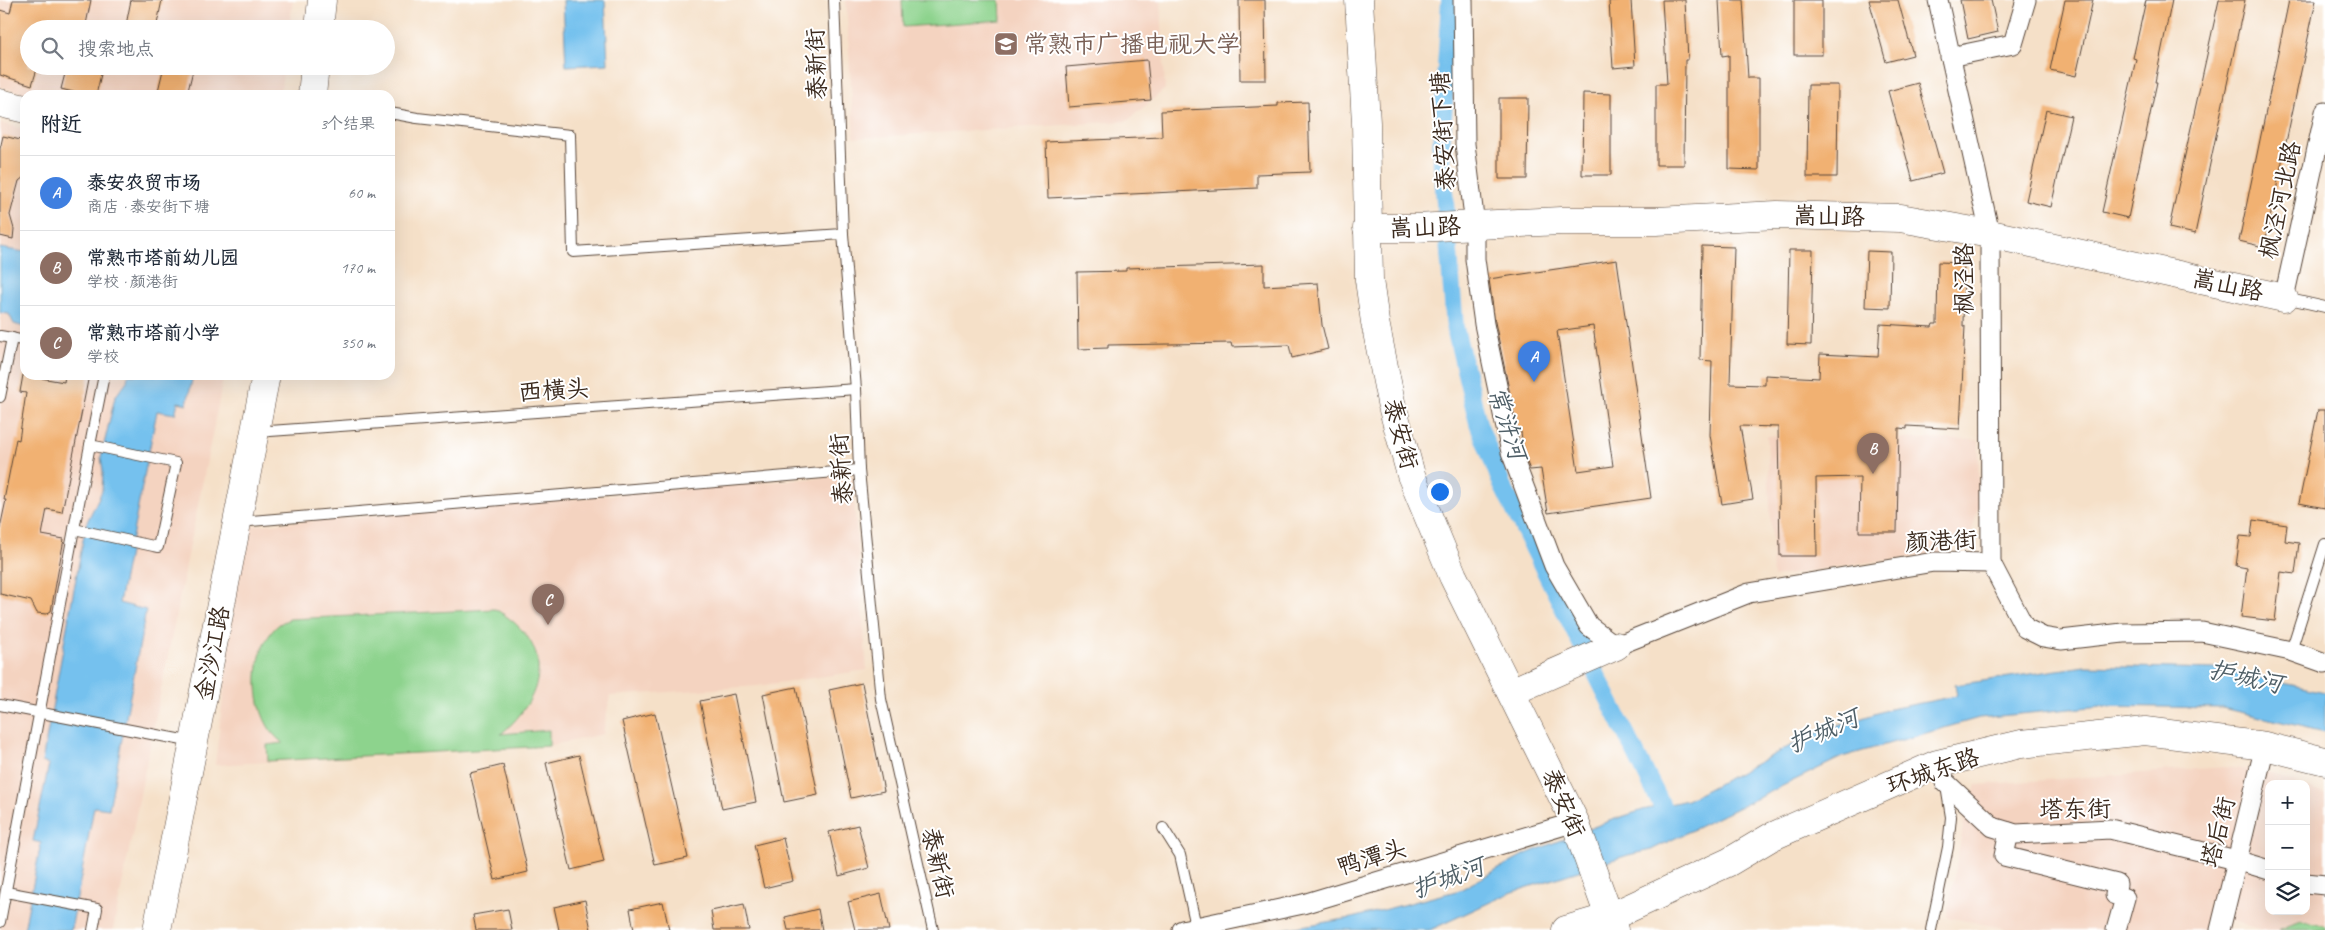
<!DOCTYPE html>
<html lang="zh">
<meta charset="utf-8">
<style>
:root{--surface:#fff;--page:#f6f6f7;--text:#1f2937;--muted:#747a83;--line:#e0e1e3;--accent:#2563eb}
body{margin:0;font-family:Caveat,"LXGW WenKai TC",sans-serif;background:var(--page);color:var(--text)}
.controls{position:absolute;right:15px;bottom:15px;display:grid;overflow:hidden;border-radius:10px;box-shadow:0 5px 20px #0002}
.controls button{width:45px;height:45px;display:grid;place-items:center;padding:0;border:0;border-bottom:1px solid var(--line);background:var(--surface);color:var(--text);font:25px sans-serif}
.you{position:absolute;left:1439px;top:491px;width:18px;height:18px;margin:-12px;border:4px solid #fff;border-radius:50%;background:#1a73e8;box-shadow:0 0 0 8px #1a73e833}
.badge{display:grid;place-items:center;width:32px;height:32px;border-radius:50%;background:var(--accent);color:#fff;font-size:16px;font-weight:700}
.pin{position:absolute;translate:-50% -41px;filter:drop-shadow(0 1px 2px #0008)}
.pin::after{content:'';position:absolute;top:26px;width:18px;height:15px;background:inherit;clip-path:polygon(0 0,100% 0,50% 100%)}
.list{margin:0;padding:0;list-style:none}
h2{display:flex;justify-content:space-between;align-items:center;height:65px;margin:0;padding:0 20px;font-size:21px}
h2 small{font-size:16px;font-weight:400;color:var(--muted)}
.list li{display:grid;grid-template-columns:32px 1fr auto;gap:15px;align-items:center;box-sizing:border-box;height:75px;padding:0 20px;border-top:1px solid var(--line)}
.list b{display:block;font-size:19px;white-space:nowrap}
.list p{margin:0;font-size:16px;white-space:nowrap;color:var(--muted)}
.list em{font-size:16px;font-style:normal;color:var(--muted)}
.icon{flex:none;width:28px;height:28px;fill:none;stroke:currentColor;stroke-width:2;stroke-linecap:round;stroke-linejoin:round}
.map{position:relative;flex:none;width:2325px;height:930px;overflow:hidden}
.search{position:absolute;background:var(--surface);box-shadow:0 5px 20px #0002;left:20px;top:20px;width:375px;height:55px;display:flex;align-items:center;gap:12px;box-sizing:border-box;padding:0 18px;border-radius:28px;color:var(--muted);font-size:19px}
.panel{position:absolute;background:var(--surface);box-shadow:0 5px 20px #0002;left:20px;top:90px;width:375px;height:290px;border-radius:15px}
.map>svg:first-child{display:block}
.built{fill:#f4d3c0}
.green{fill:#8dd38d;stroke:#647e56}
.water{fill:#74c1ee;stroke:#587686}
.lines{fill:none;stroke-linecap:round;stroke-linejoin:round}
.canal{stroke:#74c1ee;stroke-width:18}
.building{fill:#f1b172;fill-rule:evenodd}
.lane-casing{stroke:#574538;stroke-width:12}
.street-casing{stroke:#574538;stroke-width:21}
.secondary-casing{stroke:#574538;stroke-width:29}
.lane{stroke:#fff;stroke-width:10}
.street{stroke:#fff;stroke-width:19}
.secondary{stroke:#fff;stroke-width:28}
.labels{text-anchor:middle;stroke-width:4;stroke-linejoin:round;paint-order:stroke}
.education-label{font-size:24px;fill:#785e54;stroke:#fff;text-anchor:start}
.street-label{font-size:24px;fill:#3b2a1e;stroke:#fff}
.water-label{font-size:25px;font-style:italic;fill:#4f5f67;stroke:#fff}
</style>
<div class="map">
<svg width="2325" height="930" viewBox="0 0 2325 930">
<rect width="100%" height="100%" fill="#fff"/>
<filter id="ink" filterUnits="userSpaceOnUse"><feTurbulence type="fractalNoise" baseFrequency=".02" numOctaves="2"/><feDisplacementMap in="SourceGraphic" scale="10" xChannelSelector="R" yChannelSelector="G"/><feConvolveMatrix kernelMatrix="1 2 1 2 8 2 1 2 1" color-interpolation-filters="sRGB"/></filter>
<filter id="wash" filterUnits="userSpaceOnUse"><feTurbulence type="fractalNoise" baseFrequency=".0096" numOctaves="4" result="noise"/><feDisplacementMap in="SourceGraphic" scale="20" xChannelSelector="R" yChannelSelector="G"/><feGaussianBlur stdDeviation="1.12" result="paint"/><feColorMatrix in="noise" values="0 0 0 0 0 0 0 0 0 0 0 0 0 0 0 0 0 1.4 0 .05"/><feComposite in="paint" operator="in"/></filter>
<g filter="url(#wash)">
<rect width="100%" height="100%" fill="#f5e0c8"/>
<g class="built">
<path d="M0,0H293L289,29H29V66H284L280,95H33L0,87Z"/>
<path d="M846,0H1161L1165,89L1127,121L854,138Z"/>
<path d="M0,123L25,129V375H224L113,930H0Z"/>
<path d="M1767,436L1979,440L1978,508L1971,534L1936,555L1862,563L1773,577Z"/>
<path d="M852,475L867,670L757,686L610,696L603,734L549,746L215,765L237,580L249,526Z"/>
<path d="M2225,767L2266,772L2298,784H2269V911H2306V787L2325,794V926L2300,921L2278,930H2263L2214,916L2211,930H2012L1947,917L1964,821L1976,785Z"/>
</g>
<g class="green">
<path d="M902,0H1000L1001,20L903,27Z"/>
<path d="M495,609C554,643 549,693 501,734L549,730V746L268,761L267,745L283,743C251,721 248,654 276,627C280,623 285,621 290,619Z"/>
<path d="M2300,921L2325,926V930H2278Z"/>
</g>
<g class="water">
<path d="M563,0H605L608,64L566,66Z"/>
<path d="M0,248L25,252L24,327L14,324L9,314L0,313Z"/>
<path d="M128,375H193L187,404L178,402L175,414L157,411L119,603L146,610L109,809L94,807L71,930H24L41,843L33,841L49,764L42,762L86,524L102,491L103,472L101,457L115,397L127,381Z"/>
<path d="M2085,666L2217,669L2325,692V732L2222,708L2101,706L1979,718L1842,757L1651,850L1628,855L1510,893L1430,930H1276L1352,918L1460,890L1523,855L1609,821L1643,810L1687,800L1813,734L1890,709L1957,696L1955,685Z"/>
</g>
<g class="lines">
<path class="canal" d="M1450,0L1441,152L1455,328L1478,423L1502,485L1671,824"/>
</g>
<g id="blocks">
<g class="building">
<path d="M13,0H91L85,29H29V66H38L32,85L0,75V10L10,13Z"/>
<path d="M131,0H162L156,29H129L127,20Z"/>
<path d="M1239,0H1265L1266,80H1240Z"/>
<path d="M1631,0L1635,66L1613,68L1609,1Z"/>
<path d="M1662,0H1685L1688,60H1685L1684,165H1656V84H1667Z"/>
<path d="M1719,0H1743L1748,78H1759V170L1729,169V55L1722,56Z"/>
<rect x="1794" y="0" width="28" height="55"/>
<path d="M1869,0H1898L1913,55L1886,62Z"/>
<path d="M1960,0H1991L1998,32L1968,39Z"/>
<path d="M2065,0H2093L2076,76L2050,70Z"/>
<path d="M2146,0H2172L2155,82H2157L2128,218L2102,212L2136,59L2133,58Z"/>
<path d="M2219,0H2245L2195,234L2169,228Z"/>
<path d="M2289,0H2316L2264,247L2239,241Z"/>
<path d="M1147,60L1151,100L1069,107L1066,67Z"/>
<path d="M67,66H103L96,95H85L61,89Z"/>
<path d="M164,66H194L187,95H157Z"/>
<path d="M1918,83L1943,173L1913,181L1888,91Z"/>
<path d="M1808,85H1838L1837,177H1807Z"/>
<path d="M1583,93L1611,94V175H1582Z"/>
<path d="M1499,98H1528L1527,179H1499Z"/>
<path d="M1308,102L1310,172L1257,174V188L1048,198L1046,142L1162,137L1161,111L1278,106V103Z"/>
<path d="M2046,110L2071,116L2051,207L2026,201Z"/>
<path d="M3,136L25,141V176L19,181L10,215L14,229L13,239L0,236V149Z"/>
<path d="M1702,246L1734,247L1730,384L1765,385V375L1819,378L1820,354L1878,357L1880,324L1932,327L1933,324H1937L1938,262L1964,263L1963,326H1965L1960,429L1907,426V429L1899,428L1897,532H1859L1860,477L1816,478L1817,556H1780L1778,427L1740,426L1753,499L1722,504L1710,435L1712,361L1700,360Z"/>
<path d="M1789,250H1813L1811,345L1787,344Z"/>
<path d="M1867,251L1891,252L1890,308L1865,307Z"/>
<path d="M1617,260L1651,498L1548,513L1541,469L1530,470L1524,455L1521,432L1518,433L1495,322L1489,279ZM1593,326L1613,466L1578,471L1557,331Z"/>
<path d="M1264,264V286L1318,283L1322,325L1328,349L1292,358L1289,345L1232,347L1231,343L1108,345V348L1078,349L1077,272L1126,271V268Z"/>
<path d="M23,375L64,382L65,375H89L62,512L47,509L42,535L64,539L51,611L46,614L37,613L31,601L0,594V528L6,500H4L16,439L19,440L26,393L20,392Z"/>
<path d="M2318,410H2325V508L2299,503Z"/>
<path d="M2253,520L2287,525L2285,541L2299,543L2295,574L2281,572L2275,621L2241,617L2247,568L2236,566L2240,536L2251,537Z"/>
<path d="M862,683L884,791L851,798L829,690Z"/>
<path d="M796,687L818,795L784,802L763,694Z"/>
<path d="M734,694L756,802L722,809L700,701Z"/>
<path d="M655,713L688,858L655,865L622,721Z"/>
<path d="M579,755L604,862L571,870L546,763Z"/>
<path d="M503,765L528,872L495,880L470,773Z"/>
<path d="M858,825L869,868L839,876L829,832Z"/>
<path d="M783,838L793,881L764,888L754,845Z"/>
<path d="M881,894L889,930H855L848,902Z"/>
<path d="M585,900L591,930H559L554,907Z"/>
<path d="M663,902L669,930H634L630,909Z"/>
<path d="M744,904L749,930H714L711,911Z"/>
<path d="M508,909L512,930H476L473,915Z"/>
<path d="M818,909L822,930H788L785,917Z"/>
</g>
</g>
</g>
<g filter="url(#ink)">
<use href="#blocks" fill-opacity="0" stroke="#574538" stroke-width="1"/>
<g class="lines">
<defs>
<g id="lane">
<path d="M834,0L843,234L856,389L859,470L881,699L933,930"/>
<path d="M390,113L417,118L570,135L573,252L843,234"/>
<path d="M2285,298L2325,307"/>
<path d="M0,336L12,338L0,397"/>
<path d="M12,338L25,341"/>
<path d="M256,432L856,389"/>
<path d="M239,522L859,470"/>
<path d="M74,529L90,445"/>
<path d="M2291,651L2325,544"/>
<path d="M0,705L193,742"/>
<path d="M1163,828L1180,855L1196,926"/>
<path d="M6,892L97,909L93,930"/>
<path d="M0,922L74,529L158,547L176,463L90,445L104,375"/>
<path d="M1931,930L1948,847L1951,817L1946,786"/>
</g>
<g id="street">
<path d="M1463,0L1465,144L1475,225V259L1484,324L1511,452L1554,566L1589,626L1616,646L1749,593L1934,562L1991,563L2025,628L2043,637L2061,640L2123,633L2202,632L2291,651L2325,663"/>
<path d="M1938,0L1990,234L1991,563"/>
<path d="M1950,57L2013,44L2026,0"/>
<path d="M2284,298L2325,112"/>
<path d="M1937,764L1945,782L1993,827L2016,834L2110,829L2236,860L2269,870"/>
<path d="M2009,832L2004,856L2117,884L2115,895L2125,898L2116,930"/>
<path d="M2306,883L2325,885"/>
<path d="M1182,930L1303,904L1575,822"/>
<path d="M2220,930L2265,746"/>
</g>
<g id="secondary">
<path d="M1359,0L1366,123L1369,280L1375,322L1391,402L1411,475L1453,576L1575,822L1614,930"/>
<path d="M319,29L322,0"/>
<path d="M312,95L315,66"/>
<path d="M0,103L25,109"/>
<path d="M1367,228H1415L1561,221H1656L1777,215L1900,218L1990,234L2284,298"/>
<path d="M1511,692L1616,646"/>
<path d="M157,930L266,375"/>
<path d="M1566,930L1610,917L1729,862L1771,837L1937,764L2021,744L2145,731L2265,746L2325,761"/>
</g>
</defs>
<use href="#lane" class="lane-casing"/>
<use href="#street" class="street-casing"/>
<use href="#secondary" class="secondary-casing"/>
<use href="#lane" class="lane"/>
<use href="#street" class="street"/>
<use href="#secondary" class="secondary"/>
</g>
</g>
<defs>
<symbol id="university-square" viewBox="-11 -11 22 22"><rect x="-9" y="-9" width="18" height="18" rx="4" fill="#8d6e63" stroke="#fff"/><path d="M0-5L7-2L0 1L-7-2ZM-4 1L0 2.5L4 1V4Q0 6-4 4Z" fill="#fff"/></symbol>
</defs>
<g fill-rule="evenodd">
<use href="#university-square" x="992" y="30" width="28" height="28"/>
</g>
<g class="labels">
<g class="education-label">
<text x="1024" y="52">常熟市广播电视大学</text>
</g>
<g class="street-label">
<text transform="translate(816 64) rotate(-92)" y="8">泰新街</text>
<text transform="translate(1443 131) rotate(-93)" y="8">泰安街下塘</text>
<text transform="translate(2280 200) rotate(-78)" y="8">枫泾河北路</text>
<text transform="translate(1829 216) rotate(1)" y="8">嵩山路</text>
<text transform="translate(1425 227) rotate(-2)" y="8">嵩山路</text>
<text transform="translate(1964 279) rotate(-90)" y="8">枫泾路</text>
<text transform="translate(2228 285) rotate(12)" y="8">嵩山路</text>
<text transform="translate(554 390) rotate(-4)" y="8">西横头</text>
<text transform="translate(1401 434) rotate(75)" y="8">泰安街</text>
<text transform="translate(841 469) rotate(-94)" y="8">泰新街</text>
<text transform="translate(1941 541) rotate(-3)" y="8">颜港街</text>
<text transform="translate(212 653) rotate(-79)" y="8">金沙江路</text>
<text transform="translate(1933 771) rotate(-19)" y="8">环城东路</text>
<text transform="translate(1564 803) rotate(66)" y="8">泰安街</text>
<text transform="translate(2075 809) rotate(-1)" y="8">塔东街</text>
<text transform="translate(2218 832) rotate(-76)" y="8">塔后街</text>
<text transform="translate(1372 857) rotate(-17)" y="8">鸭潭头</text>
<text transform="translate(938 863) rotate(77)" y="8">泰新街</text>
</g>
<g class="water-label">
<text transform="translate(1508 423) rotate(72)" y="9">常浒河</text>
<text transform="translate(2246 676) rotate(12)" y="9">护城河</text>
<text transform="translate(1823 730) rotate(-23)" y="9">护城河</text>
<text transform="translate(1448 877) rotate(-20)" y="9">护城河</text>
</g>
</g>
</svg>
<div class="controls">
<button>+</button>
<button>−</button>
<button><svg class="icon" aria-label="layers" viewBox="0 0 24 24"><path d="M12 4l9 5-9 5-9-5zM3 14l9 5 9-5"/></svg></button>
</div>
<div class="you"></div>
<div class="pin badge" style="left:1534px;top:382px;background:#3f7fe0">A</div>
<div class="pin badge" style="left:1873px;top:474px;background:#8d6e63">B</div>
<div class="pin badge" style="left:548px;top:625px;background:#8d6e63">C</div>
<div class="search"><svg class="icon" aria-label="search" viewBox="0 0 24 24"><circle cx="10" cy="10" r="6"/><path d="M15 15l6 6"/></svg>搜索地点</div>
<section class="panel">
<h2>附近<small>3个结果</small></h2>
<ul class="list">
<li><span class="badge" style="background:#3f7fe0">A</span><div><b>泰安农贸市场</b><p>商店 · 泰安街下塘</p></div><em>60 m</em></li>
<li><span class="badge" style="background:#8d6e63">B</span><div><b>常熟市塔前幼儿园</b><p>学校 · 颜港街</p></div><em>170 m</em></li>
<li><span class="badge" style="background:#8d6e63">C</span><div><b>常熟市塔前小学</b><p>学校</p></div><em>350 m</em></li>
</ul>
</section>
</div>
